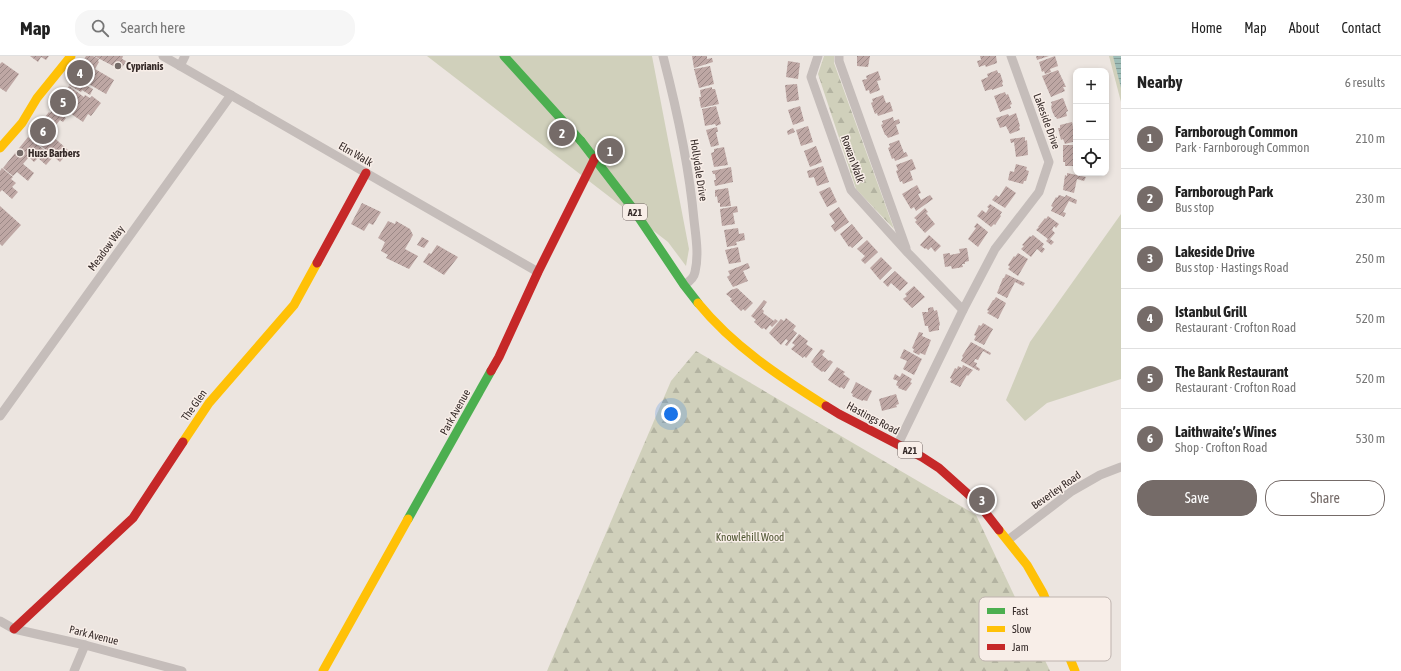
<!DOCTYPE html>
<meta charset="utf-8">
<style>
:root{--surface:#fff;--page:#f6f6f6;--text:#222;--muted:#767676;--line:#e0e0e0;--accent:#756b68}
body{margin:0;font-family:"Asap Condensed",sans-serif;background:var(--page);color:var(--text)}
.controls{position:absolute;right:12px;top:12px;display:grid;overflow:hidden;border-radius:8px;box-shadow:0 2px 6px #0003}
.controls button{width:36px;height:36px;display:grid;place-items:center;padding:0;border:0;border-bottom:1px solid var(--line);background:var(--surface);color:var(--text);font:20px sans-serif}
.you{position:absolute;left:671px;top:358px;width:14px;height:14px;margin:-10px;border:3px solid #fff;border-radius:50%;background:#1a73e8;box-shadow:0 0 0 6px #1a73e833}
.badge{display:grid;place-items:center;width:26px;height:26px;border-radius:50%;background:var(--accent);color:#fff;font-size:13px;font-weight:700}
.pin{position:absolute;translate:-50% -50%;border:2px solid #fff;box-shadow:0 1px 4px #0006}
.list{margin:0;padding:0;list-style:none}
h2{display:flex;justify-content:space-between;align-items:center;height:52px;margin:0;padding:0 16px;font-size:17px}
h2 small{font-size:13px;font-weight:400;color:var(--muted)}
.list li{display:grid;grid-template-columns:26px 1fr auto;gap:12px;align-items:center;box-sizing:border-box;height:60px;padding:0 16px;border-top:1px solid var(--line)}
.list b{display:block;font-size:15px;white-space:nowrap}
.list p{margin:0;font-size:13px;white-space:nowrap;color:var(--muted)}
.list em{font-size:13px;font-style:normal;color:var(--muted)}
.actions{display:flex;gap:8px;padding:12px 16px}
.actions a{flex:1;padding:9px 0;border:1px solid var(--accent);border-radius:16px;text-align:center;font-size:14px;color:var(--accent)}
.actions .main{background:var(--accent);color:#fff}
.icon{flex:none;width:22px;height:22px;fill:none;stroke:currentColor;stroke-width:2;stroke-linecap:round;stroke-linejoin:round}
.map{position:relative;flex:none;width:1121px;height:615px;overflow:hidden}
header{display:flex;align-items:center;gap:24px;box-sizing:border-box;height:56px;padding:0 20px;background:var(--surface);border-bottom:1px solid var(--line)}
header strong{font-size:19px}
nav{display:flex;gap:22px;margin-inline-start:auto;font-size:14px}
.search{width:280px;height:36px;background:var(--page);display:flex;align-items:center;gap:10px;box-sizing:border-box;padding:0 14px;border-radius:16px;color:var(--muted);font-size:15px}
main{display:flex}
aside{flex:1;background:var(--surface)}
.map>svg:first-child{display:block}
.green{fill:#d0d0bb}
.forest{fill:url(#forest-firs)}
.water{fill:url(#water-rules)}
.building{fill:url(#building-hatch)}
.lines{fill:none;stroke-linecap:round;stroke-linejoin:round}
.street{stroke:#c5bdba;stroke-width:9}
.fast{stroke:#4caf50;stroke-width:9}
.slow{stroke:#ffc107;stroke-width:9}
.jam{stroke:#c62828;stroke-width:9}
.poi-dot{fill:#756b68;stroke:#f8eee8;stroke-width:1.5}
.labels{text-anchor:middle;stroke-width:3;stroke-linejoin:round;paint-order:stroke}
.shield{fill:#f8eee8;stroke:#706562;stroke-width:1}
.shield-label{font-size:10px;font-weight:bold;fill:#352a28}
.poi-label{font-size:11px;font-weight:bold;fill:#352a28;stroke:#f8eee8;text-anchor:start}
.street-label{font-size:11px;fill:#352a28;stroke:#f8eee8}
.park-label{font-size:11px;fill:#4b522e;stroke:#f8eee8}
.key{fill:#f8eee8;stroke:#beb3ae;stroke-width:1}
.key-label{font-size:11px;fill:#352a28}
</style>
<header>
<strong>Map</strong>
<div class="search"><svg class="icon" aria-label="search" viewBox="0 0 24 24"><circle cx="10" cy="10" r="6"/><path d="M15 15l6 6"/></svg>Search here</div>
<nav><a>Home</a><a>Map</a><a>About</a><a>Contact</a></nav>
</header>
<main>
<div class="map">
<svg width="1121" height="615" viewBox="0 0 1121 615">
<defs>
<pattern id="forest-firs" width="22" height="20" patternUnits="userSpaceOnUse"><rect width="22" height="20" fill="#d0d0bb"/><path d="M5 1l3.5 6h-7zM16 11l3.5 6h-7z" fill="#b3b3a1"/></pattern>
<pattern id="water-rules" width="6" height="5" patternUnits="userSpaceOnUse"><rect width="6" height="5" fill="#9ebdb7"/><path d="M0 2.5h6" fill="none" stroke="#829a95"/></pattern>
<pattern id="building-hatch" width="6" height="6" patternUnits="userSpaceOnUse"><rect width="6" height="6" fill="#bea7a4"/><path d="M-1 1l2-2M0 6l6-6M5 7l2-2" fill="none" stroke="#9b8886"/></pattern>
</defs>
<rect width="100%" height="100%" fill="#ece5e0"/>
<g class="green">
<path d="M427,0H652L689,193L686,210L668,186Z"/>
<path d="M1109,0H1121V46Z"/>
<path d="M1121,158V323L1047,347L1025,365L1006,344L1030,286Z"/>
</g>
<g class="forest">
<path d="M824,0H834V7L894,173L856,133L818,18Z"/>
<path d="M696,295L976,459L1050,615H547L671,325Z"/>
</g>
<path class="water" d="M1113,0H1121V32Z"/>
<g class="building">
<path d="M30,0H49L46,4L41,1L38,6Z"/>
<path d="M86,0H93L99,3L98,5L99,6L95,13L114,24L106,38L87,27L85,29L93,33L90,39L82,34L81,36L69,29Z"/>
<path d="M94,0H123L122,3L126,5L121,14Z"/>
<path d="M692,0H707V3L712,2L713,6L694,12Z"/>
<path d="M857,0H870L868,11L857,10Z"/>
<path d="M980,0H996L997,7L986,11L985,9L979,11L977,5L981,4Z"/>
<path d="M1036,0H1049L1037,4Z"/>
<path d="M1055,0L1058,10L1050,13L1051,16L1045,18L1044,15L1042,16L1039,6Z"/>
<path d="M788,5L800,7L798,23L786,21Z"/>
<path d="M2,6L19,18L6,36L0,32V8Z"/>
<path d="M710,10L714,28L699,32L694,13Z"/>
<path d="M997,14L998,17H1000L1003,26L1002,27L1003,30L992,34V33L985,35L981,24L988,21L987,18Z"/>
<path d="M1058,14L1066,31H1063L1065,35L1051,41L1042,20Z"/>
<path d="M878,15L881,24L877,25L880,34L870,38L869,34L866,35L862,24L867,23L866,20Z"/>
<path d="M797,28L799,44L787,46L785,29Z"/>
<path d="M69,30L84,41L85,39L90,42L92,40L101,47L91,60L88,58L83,66L67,55L63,60L66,62L63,66L60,64L55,70L44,62L49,56L50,57Z"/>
<path d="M712,31V33H715L719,48L701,52L699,41H701L700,34Z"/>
<path d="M1005,36L1006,39L1008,38L1012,48L1010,49L1011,52L1000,56L994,40Z"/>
<path d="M883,39L886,47L890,46L893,55L878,60L877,57L875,58L871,47L873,46L872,43Z"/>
<path d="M1063,42L1068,55L1066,56L1067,60L1057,63L1056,61H1055L1052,55L1051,50L1052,49L1051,46Z"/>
<path d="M716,50L721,68L716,70L715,68L705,70L702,53Z"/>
<path d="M800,50L804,65L793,69L788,54Z"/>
<path d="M1016,57L1020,70L1019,71L1020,74L1010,78L1006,70L1000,72L996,62L1008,58L1009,60Z"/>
<path d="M893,61L894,65L899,63L900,67L896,69L899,78L888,82L886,79H885L881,69L883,68L882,65Z"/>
<path d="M45,65L53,72L42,85L34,78Z"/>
<path d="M1072,66L1076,85L1065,88L1063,83L1061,84L1058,72H1060V69Z"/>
<path d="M808,70L813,86L801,90L796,74Z"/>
<path d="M717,71L718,76H716L719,89L711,91L706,74Z"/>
<path d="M793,72L795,76L788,79L787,75Z"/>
<path d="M50,78L69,95L60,106L40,89Z"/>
<path d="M28,81L53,101L46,109L38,102L34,106L29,101L23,108L34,117L28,125L17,116L13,120L3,112Z"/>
<path d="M1025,81V85L1027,84L1028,99L1016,101L1014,86L1011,87L1010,83Z"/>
<path d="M899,84L904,97L906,96L908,100L895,105L894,102L892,103L888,92L890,91L889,88Z"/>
<path d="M1063,89H1076V110H1065V106H1063Z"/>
<path d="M816,90L822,106L810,111L804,95Z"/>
<path d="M724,91L728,109L714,111L711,97L714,96V93Z"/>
<path d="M912,103L916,113L910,115L913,124L903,128L902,125L900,126L896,115L898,114L896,109Z"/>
<path d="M1016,108L1027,111L1026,114L1029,115L1026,125H1024L1023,128L1008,124L1010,115L1014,116Z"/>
<path d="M823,110L829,126L817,130L814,121L809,122L807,115Z"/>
<path d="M731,111L733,126L715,130L714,124H716L715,118H713L712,115Z"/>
<path d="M2,112L13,121L11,123L16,127L12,131L18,136L12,143L2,134L0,136V115Z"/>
<path d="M1067,117L1086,121L1084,125L1077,123L1074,137L1063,134L1065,119L1067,120Z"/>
<path d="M917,129L921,137L918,138L921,144L930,139L933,143L916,155L914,151L911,153L902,138Z"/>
<path d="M1006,130L1016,137L1005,152L992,144L996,139L999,141Z"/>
<path d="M830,131L837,146L827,151L819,136Z"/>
<path d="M728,132L731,150L720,151V147H718L717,140L715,141V134Z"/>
<path d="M1059,139L1065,141L1066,139L1077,144L1076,148L1069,145L1063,156L1066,157L1064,161L1051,155L1053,151L1051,150L1056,141L1057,142Z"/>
<path d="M362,147L381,156L373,169L369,167L364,175L351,168Z"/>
<path d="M990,148L1002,156L1000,159L1001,160L995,169L994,168L991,171L977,160L982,154L986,157L989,152L987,151Z"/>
<path d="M0,150L21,169L2,190L0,188Z"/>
<path d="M737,150L738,156L733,157L735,168L722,170L720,153Z"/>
<path d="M839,151L849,166L835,176L831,170L835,167L829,158Z"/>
<path d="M925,152L928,156L926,157L935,168L925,177L915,166L917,164L914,162Z"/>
<path d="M1048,160L1059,168L1056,172L1054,170L1052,174L1055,177L1050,183L1054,186L1051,189L1046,185L1048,183L1036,174L1039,171H1038L1045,162L1046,163Z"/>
<path d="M388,165L395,168L396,165L410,173L413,179L405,193L418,200L409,213L386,202L388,199L381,195L385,186L378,182Z"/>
<path d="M977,167L988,176L978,191L968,183L976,172L974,171Z"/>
<path d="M852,168L863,182L852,192L850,190L849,191L840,178Z"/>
<path d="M738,172L739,178L744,177L745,184L736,186L737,189L727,191L724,174Z"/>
<path d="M929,179L941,190L935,196L931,191L928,194L926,192L925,193L920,189Z"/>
<path d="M1033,179L1044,188L1042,191L1045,193L1042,197L1037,193L1031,201L1021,193L1024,190L1022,189L1030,180L1031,181Z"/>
<path d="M422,181L429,185L424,192L417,189Z"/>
<path d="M867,184L878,196L865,208L861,204L865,200L857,193Z"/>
<path d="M437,189L458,201L444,219L423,206L429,197L431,198Z"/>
<path d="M738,191L741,206L729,208L725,194Z"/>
<path d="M967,192L969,205L965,206V208H962L963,211L952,213L951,210L945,211L943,198L950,197V199L960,197L959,193Z"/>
<path d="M1018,197L1028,203L1018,220L1008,213L1010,211L1008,209L1014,200L1015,201Z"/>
<path d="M881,201L892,212L880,224L870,212Z"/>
<path d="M748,207L750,212L743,215L748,225L733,231L727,221L730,219L728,215Z"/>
<path d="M895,215L908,227L900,235L891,227L888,231L883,226Z"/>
<path d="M1006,218L1025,227L1023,230L1015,226L1007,242L997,237L1003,222H1004Z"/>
<path d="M914,230L925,241L912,252L903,243L907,240L905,238Z"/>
<path d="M737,232L753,247L745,255L743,253L741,255L730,244L732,243L726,238L731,234Z"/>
<path d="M996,241L1006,247L998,263L987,257L989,255L987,254L993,244H994Z"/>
<path d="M764,244L767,246L762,253L764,255L763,257L774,265L775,263L778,265L772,271L770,269L766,274L764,272L762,273L754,266L756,264L751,260Z"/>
<path d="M933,251L934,255L937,254L940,269L939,270V274L929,276L928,270H925L922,256H928V252Z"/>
<path d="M786,262L796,270L793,274L797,277L787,290L785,289L788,285L786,283L781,289L769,277L781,263L784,265Z"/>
<path d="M983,267L993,273L984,289L974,284L976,280L974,279L979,269L981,270Z"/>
<path d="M919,276L923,277L922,280L931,284L925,299L920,297L919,299L913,296L914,293L912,292Z"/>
<path d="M799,278L808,285L806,288L813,293L806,302L804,300L803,302L791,293L795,289L792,287Z"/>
<path d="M971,286L991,297L990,299L983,295L978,304L975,303L974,306L977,307L976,310L980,313L979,315L961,305L963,301L962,300Z"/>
<path d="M821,293L825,295L822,299L829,305L830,304L833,306L825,316L823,315L822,316L813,309L814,308L811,306Z"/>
<path d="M904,293L922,303L914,319L903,313L907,305L900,302Z"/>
<path d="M963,309L973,314L968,320L967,319L960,331L950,326L952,323L950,322L955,312L957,313L958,310L962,312Z"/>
<path d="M837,311L845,316L843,318L850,323L844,333L841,331L840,332L828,324Z"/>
<path d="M902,317L912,323L910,326L912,327L906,335L898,332L899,331L896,329L898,325L893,323L895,318L900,321Z"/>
<path d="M856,326L872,335L867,345L863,344V345L858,343L852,340L853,338L851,337Z"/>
<path d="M896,338L899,348L896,349L897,351L882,355L879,343Z"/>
</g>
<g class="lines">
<g class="street">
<path d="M163,0L538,216"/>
<path d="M663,0C677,54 689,109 694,164C696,182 699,199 695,216C694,222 689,226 684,229"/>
<path d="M818,0L811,21L851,134L908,197L963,254"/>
<path d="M839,0V5L906,192"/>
<path d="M180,10L185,0"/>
<path d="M0,360L231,39"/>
<path d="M898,388L963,254L995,193L1039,136L1049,106L1011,0"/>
<path d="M1008,484L1072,435L1100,419L1121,411"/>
<path d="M0,565L14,573L85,589L182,615"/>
<path d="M74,615L85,589"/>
</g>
<g class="fast">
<path d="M504,0L581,85"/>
<path d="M581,85L631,150L684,229L698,247"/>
<path d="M408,463L491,315"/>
</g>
<g class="slow">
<path d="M0,92L22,67L37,42L71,0"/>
<path d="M698,247C733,290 780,321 826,350"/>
<path d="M183,386L209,347L294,249L317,207"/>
<path d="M999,474L1027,509L1043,537L1075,615"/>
<path d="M323,615L408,463"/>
</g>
<g class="jam">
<path d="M317,207L366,117"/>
<path d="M491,315L499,301L538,216L595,102"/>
<path d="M826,350L839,358L922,401L939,412L978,447L999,474"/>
<path d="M14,573L133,462L183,386"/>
</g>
</g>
<g class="poi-dot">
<circle cx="118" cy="10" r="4"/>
<circle cx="20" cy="97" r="4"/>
</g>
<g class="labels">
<g class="shield">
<rect x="623" y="148" width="24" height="16" rx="3"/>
<rect x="898" y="386" width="24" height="16" rx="3"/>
</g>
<g class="shield-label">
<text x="635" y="160">A21</text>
<text x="910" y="398">A21</text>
</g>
<g class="poi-label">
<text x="126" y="14">Cyprianis</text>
<text x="28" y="101">Huss Barbers</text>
</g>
<g class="street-label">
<text transform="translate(1047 65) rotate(70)" y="4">Lakeside Drive</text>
<text transform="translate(356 98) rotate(30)" y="4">Elm Walk</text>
<text transform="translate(853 103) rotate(70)" y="4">Rowan Walk</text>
<text transform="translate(699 114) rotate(81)" y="4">Hollydale Drive</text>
<text transform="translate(106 192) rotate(-54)" y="4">Meadow Way</text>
<text transform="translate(194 349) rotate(-55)" y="4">The Glen</text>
<text transform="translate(455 356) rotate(-61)" y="4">Park Avenue</text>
<text transform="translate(873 362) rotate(28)" y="4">Hastings Road</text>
<text transform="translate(1056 434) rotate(-35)" y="4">Beverley Road</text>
<text transform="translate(94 579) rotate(14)" y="4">Park Avenue</text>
</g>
<g class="park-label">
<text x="750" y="485">Knowlehill Wood</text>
</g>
</g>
<rect x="979" y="541" width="132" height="64" rx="6" class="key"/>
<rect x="987" y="552" width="18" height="6" fill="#4caf50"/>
<rect x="987" y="570" width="18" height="6" fill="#ffc107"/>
<rect x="987" y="588" width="18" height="6" fill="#c62828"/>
<g class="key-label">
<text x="1012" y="559">Fast</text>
<text x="1012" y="577">Slow</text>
<text x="1012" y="595">Jam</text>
</g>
</svg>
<div class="controls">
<button>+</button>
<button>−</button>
<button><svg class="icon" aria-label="locate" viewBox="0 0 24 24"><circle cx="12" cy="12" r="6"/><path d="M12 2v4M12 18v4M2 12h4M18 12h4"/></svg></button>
</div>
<div class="you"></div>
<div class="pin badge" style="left:610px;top:95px">1</div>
<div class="pin badge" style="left:562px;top:77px">2</div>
<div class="pin badge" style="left:982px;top:444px">3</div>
<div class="pin badge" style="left:80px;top:17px">4</div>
<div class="pin badge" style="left:63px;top:46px">5</div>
<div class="pin badge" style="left:43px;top:75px">6</div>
</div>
<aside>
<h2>Nearby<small>6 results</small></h2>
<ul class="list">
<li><span class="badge">1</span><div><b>Farnborough Common</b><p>Park · Farnborough Common</p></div><em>210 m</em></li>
<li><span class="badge">2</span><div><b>Farnborough Park</b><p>Bus stop</p></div><em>230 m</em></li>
<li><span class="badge">3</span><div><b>Lakeside Drive</b><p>Bus stop · Hastings Road</p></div><em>250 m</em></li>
<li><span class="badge">4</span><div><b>Istanbul Grill</b><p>Restaurant · Crofton Road</p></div><em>520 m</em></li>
<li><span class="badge">5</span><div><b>The Bank Restaurant</b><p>Restaurant · Crofton Road</p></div><em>520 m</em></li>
<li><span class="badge">6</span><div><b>Laithwaite’s Wines</b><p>Shop · Crofton Road</p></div><em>530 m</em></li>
</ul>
<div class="actions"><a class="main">Save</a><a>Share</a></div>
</aside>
</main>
